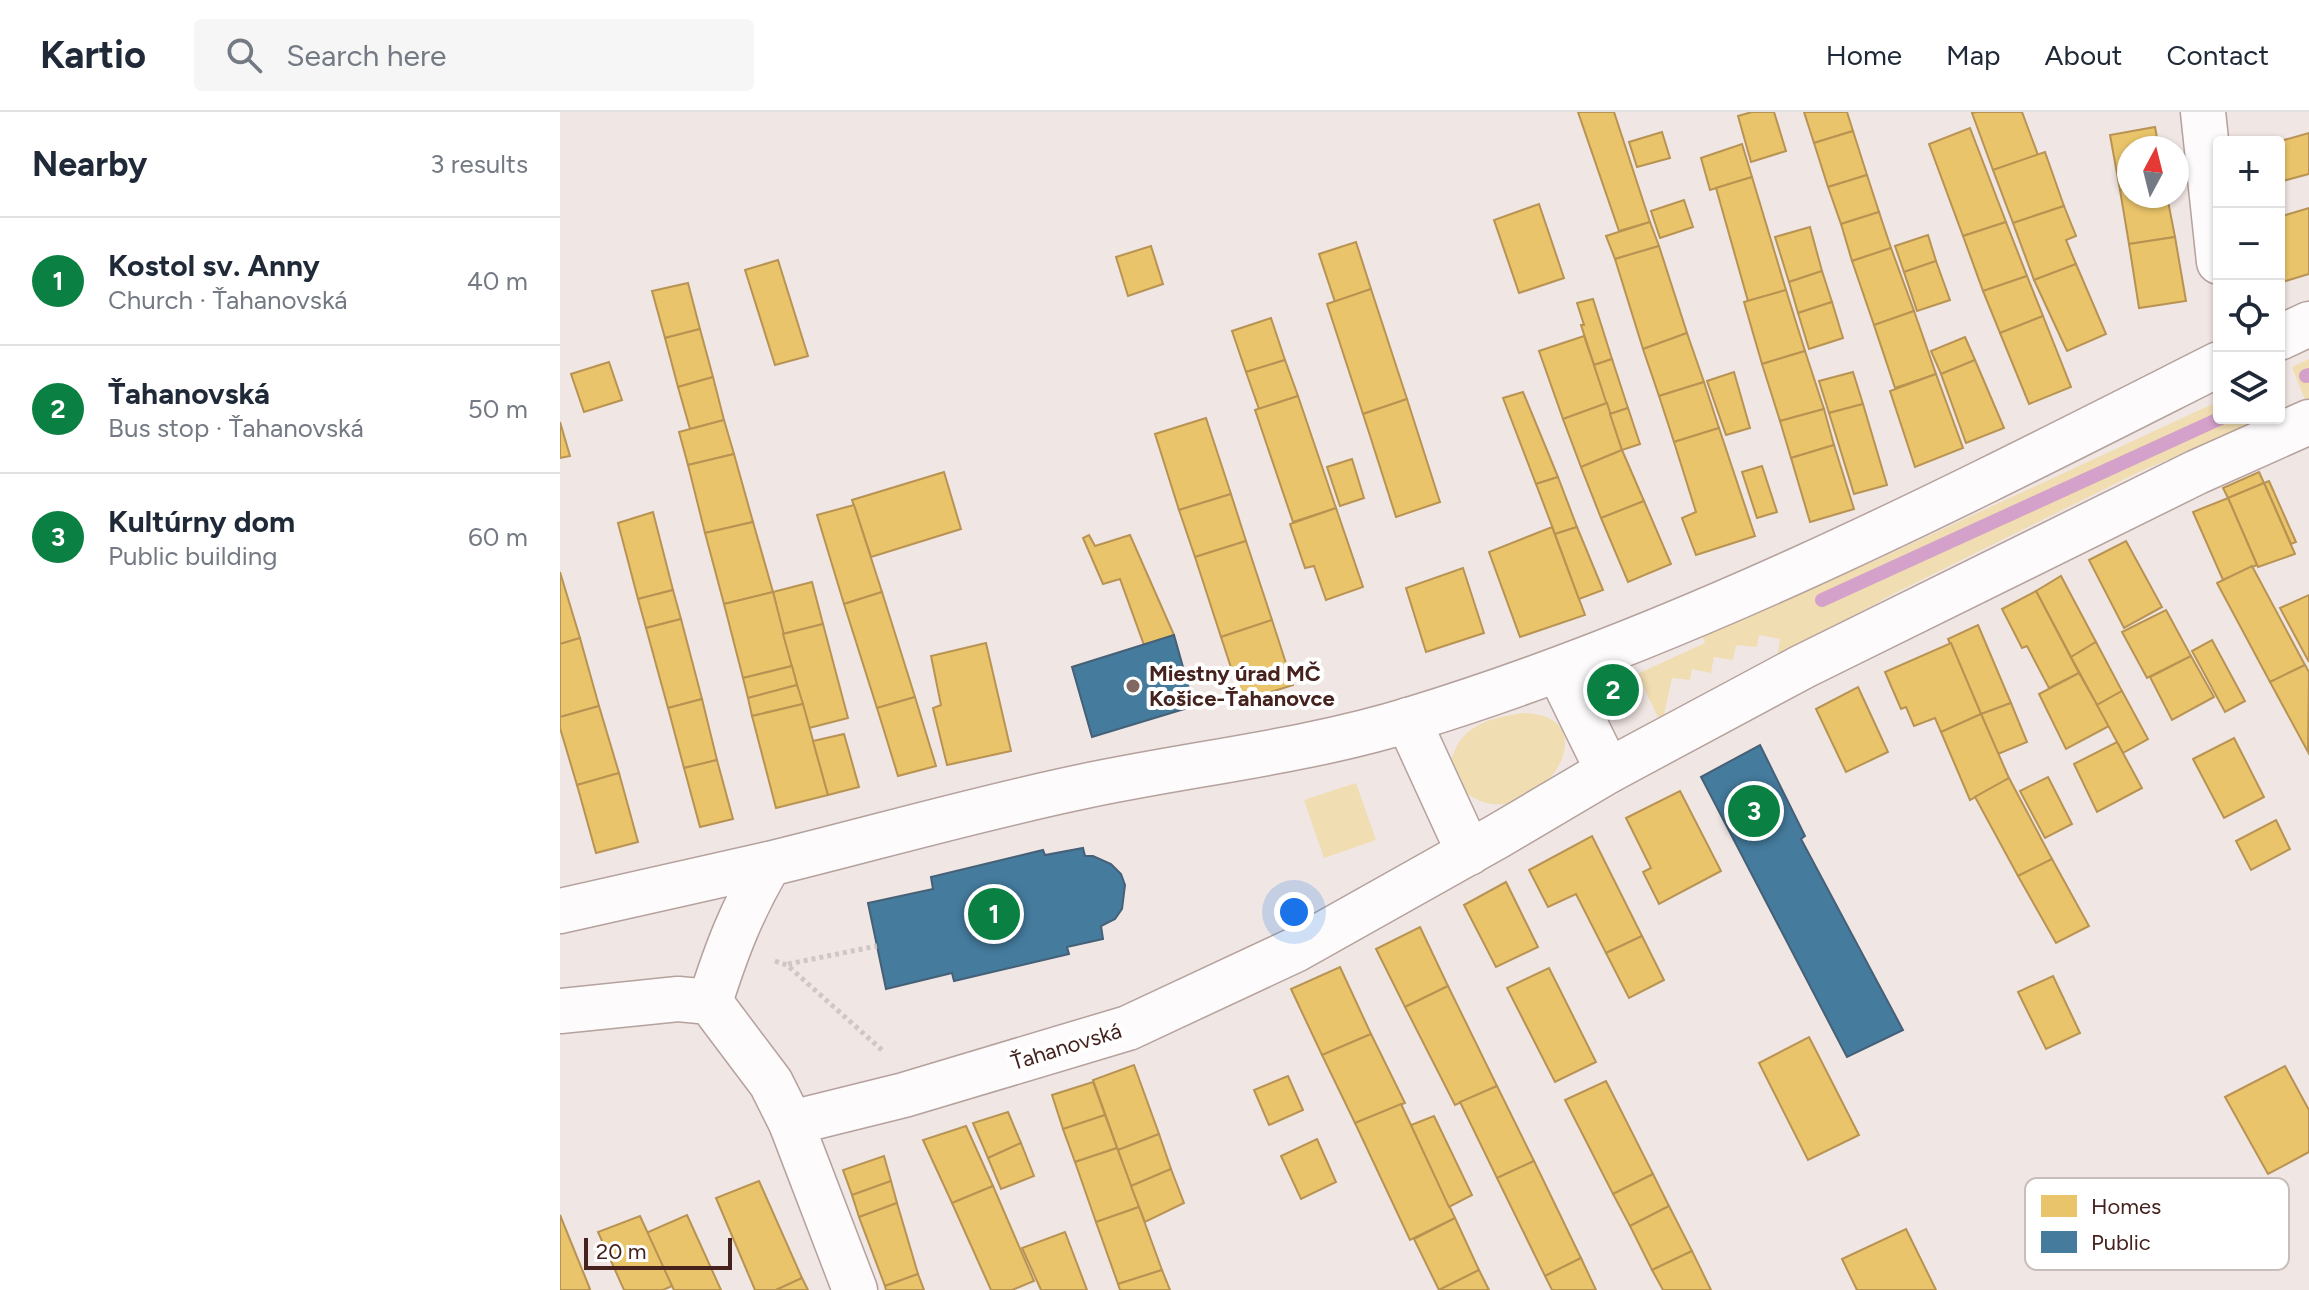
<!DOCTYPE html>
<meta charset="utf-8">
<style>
:root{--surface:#fff;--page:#f6f6f7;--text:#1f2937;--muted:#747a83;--line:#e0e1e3;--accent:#0b8043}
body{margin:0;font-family:Figtree,sans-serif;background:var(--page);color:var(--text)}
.controls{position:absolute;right:24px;top:24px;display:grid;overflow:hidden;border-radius:8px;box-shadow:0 2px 6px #0004}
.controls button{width:72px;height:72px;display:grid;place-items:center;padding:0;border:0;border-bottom:2px solid var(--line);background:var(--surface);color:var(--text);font:40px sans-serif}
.compass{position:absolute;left:1557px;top:24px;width:72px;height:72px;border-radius:50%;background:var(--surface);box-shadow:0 2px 6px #0004;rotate:7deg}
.scale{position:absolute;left:24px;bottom:20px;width:148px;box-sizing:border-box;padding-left:8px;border:4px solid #45221d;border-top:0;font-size:22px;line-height:28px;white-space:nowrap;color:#45221d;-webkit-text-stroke:6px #fff;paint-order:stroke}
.you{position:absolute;left:734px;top:800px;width:28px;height:28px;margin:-20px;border:6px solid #fff;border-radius:50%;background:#1a73e8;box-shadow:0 0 0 12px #1a73e833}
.badge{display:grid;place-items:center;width:52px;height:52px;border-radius:50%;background:var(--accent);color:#fff;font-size:26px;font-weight:700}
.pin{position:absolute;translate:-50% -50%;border:4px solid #fff;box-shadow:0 2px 8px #0006}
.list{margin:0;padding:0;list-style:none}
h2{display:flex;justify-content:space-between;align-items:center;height:104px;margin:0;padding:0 32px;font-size:34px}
h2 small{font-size:26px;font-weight:400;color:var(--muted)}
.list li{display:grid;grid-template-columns:52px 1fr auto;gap:24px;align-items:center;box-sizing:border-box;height:128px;padding:0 32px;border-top:2px solid var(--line)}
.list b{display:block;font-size:30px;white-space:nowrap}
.list p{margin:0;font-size:26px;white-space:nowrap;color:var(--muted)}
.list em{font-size:26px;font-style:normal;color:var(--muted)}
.icon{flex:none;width:44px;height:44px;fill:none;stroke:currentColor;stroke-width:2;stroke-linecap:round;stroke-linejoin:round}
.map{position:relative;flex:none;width:1749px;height:1178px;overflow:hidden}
header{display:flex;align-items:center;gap:48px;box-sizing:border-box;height:112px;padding:0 40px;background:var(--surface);border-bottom:2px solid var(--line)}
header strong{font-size:38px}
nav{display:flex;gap:44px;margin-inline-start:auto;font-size:28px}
.search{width:560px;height:72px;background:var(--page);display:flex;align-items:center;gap:20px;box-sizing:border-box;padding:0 28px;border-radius:8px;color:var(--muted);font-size:30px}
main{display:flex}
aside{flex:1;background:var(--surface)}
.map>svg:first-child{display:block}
.green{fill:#f1ddb2}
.homes{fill:#e9c46a;stroke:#b89353;stroke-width:2}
.public{fill:#457b9d;stroke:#456077;stroke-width:2}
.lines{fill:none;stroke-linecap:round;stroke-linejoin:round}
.stream{stroke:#d3a1c9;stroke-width:14}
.street-casing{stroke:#b5a19d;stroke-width:47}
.path{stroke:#cfc7c6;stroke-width:5;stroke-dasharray:4 4;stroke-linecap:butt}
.street{stroke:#fdfbfb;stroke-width:44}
.poi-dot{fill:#816762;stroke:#fff;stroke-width:3}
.labels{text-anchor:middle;stroke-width:8;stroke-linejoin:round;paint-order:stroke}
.poi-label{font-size:22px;font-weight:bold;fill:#45221d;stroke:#fff;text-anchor:start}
.street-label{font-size:22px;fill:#45221d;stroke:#fff}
.key{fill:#fff;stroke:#c7bdbb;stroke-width:2}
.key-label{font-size:22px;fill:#45221d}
</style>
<header>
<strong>Kartio</strong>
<div class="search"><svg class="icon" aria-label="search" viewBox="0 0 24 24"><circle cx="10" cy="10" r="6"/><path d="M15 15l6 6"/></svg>Search here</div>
<nav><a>Home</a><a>Map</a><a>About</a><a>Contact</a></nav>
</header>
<main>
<aside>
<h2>Nearby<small>3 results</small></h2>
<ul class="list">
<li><span class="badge">1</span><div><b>Kostol sv. Anny</b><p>Church · Ťahanovská</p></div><em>40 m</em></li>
<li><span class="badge">2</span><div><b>Ťahanovská</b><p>Bus stop · Ťahanovská</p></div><em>50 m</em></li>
<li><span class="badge">3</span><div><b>Kultúrny dom</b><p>Public building</p></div><em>60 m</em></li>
</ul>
</aside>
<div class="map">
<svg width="1749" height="1178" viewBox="0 0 1749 1178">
<rect width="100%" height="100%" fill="#f0e6e3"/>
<g class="green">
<path d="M1749,247V288L1746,290L1732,255Z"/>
<path d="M1659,289V306H1708L1581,359L1333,482L1217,547L1220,527L1199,523L1197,535L1176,533L1173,548L1154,545L1151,561L1132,557L1130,568L1112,566L1103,607L1100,609L1077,562L1145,531L1142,522L1316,448Z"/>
<path d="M964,601C1058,605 970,728 908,682C900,677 895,665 890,657C895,615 927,606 964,601Z"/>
<path d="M796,671L816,728L764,746L744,688Z"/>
</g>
<g class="homes">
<path d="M1018,0H1054L1090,110L1059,119Z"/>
<path d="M1192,0H1214L1226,39L1191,50L1178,4Z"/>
<path d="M1244,0H1287L1293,19L1254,31Z"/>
<path d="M1416,0H1462L1478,43L1433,58L1412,1Z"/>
<path d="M1595,15L1599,36H1569V76L1560,78L1550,23Z"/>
<path d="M1410,16L1446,110L1403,124L1369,32Z"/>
<path d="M1293,19L1307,63L1268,75L1254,31Z"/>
<path d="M1102,20L1110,46L1077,55L1069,30Z"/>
<path d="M1749,21V62L1719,70V30H1717Z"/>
<path d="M1182,32L1192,65L1150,78L1141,46Z"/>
<path d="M1485,40L1504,94L1453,111L1433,58Z"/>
<path d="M1307,63L1319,100L1281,112L1268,75Z"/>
<path d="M1192,65L1226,178L1188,189L1156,76Z"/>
<path d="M1569,76V84H1607L1615,125L1569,132L1560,78Z"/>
<path d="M1124,88L1133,115L1100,126L1091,99Z"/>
<path d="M979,92L1004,166L959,181L934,108Z"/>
<path d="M1504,94L1516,124L1506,128L1516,152L1474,168L1453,111Z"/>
<path d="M1749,96V162L1719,171V105Z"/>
<path d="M1319,100L1331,136L1292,149L1281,112Z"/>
<path d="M1090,110L1099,134L1055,147L1046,124Z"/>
<path d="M1446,110L1467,164L1423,179L1403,124Z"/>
<path d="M1250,115L1262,159L1229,170L1215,125Z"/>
<path d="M1368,123L1376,149L1344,160L1335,134Z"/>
<path d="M1615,125L1626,189L1579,196L1569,132Z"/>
<path d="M796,130L811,177L775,190L759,142Z"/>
<path d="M591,134L603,172L568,184L556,145Z"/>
<path d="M1099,134L1127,221L1083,237L1055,147Z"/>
<path d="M1331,136L1354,199L1314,213L1292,149Z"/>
<path d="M218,148L248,244L215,253L185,158Z"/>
<path d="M1376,149L1390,188L1357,199L1344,160Z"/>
<path d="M1516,152L1546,222L1507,239L1474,168Z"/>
<path d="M1262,159L1272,190L1238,201L1229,170Z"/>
<path d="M1467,164L1483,204L1440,221L1423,179Z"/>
<path d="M128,171L140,217L105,226L92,179Z"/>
<path d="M811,177L847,287L803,302L767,192Z"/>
<path d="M1226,178L1245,239L1202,252L1184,190Z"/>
<path d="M1033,187L1052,247L1034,253L1021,213H1024L1017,191Z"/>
<path d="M1272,190L1283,226L1249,237L1238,201Z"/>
<path d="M1354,199L1376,262L1335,276L1314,213Z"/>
<path d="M1483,204L1511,275L1469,292L1440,221Z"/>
<path d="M711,206L725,248L686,260L672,219Z"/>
<path d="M140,217L153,265L118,275L105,226Z"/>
<path d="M1127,221L1144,270L1099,284L1083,237Z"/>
<path d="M1024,224L1047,291L1003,307L979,239Z"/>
<path d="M1405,225L1415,248L1381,262L1371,239Z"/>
<path d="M1245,239L1264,297L1220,309L1202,252Z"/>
<path d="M1052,247L1068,296L1050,302L1034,253Z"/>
<path d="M725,248L738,284L699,297L686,260Z"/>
<path d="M1415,248L1444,316L1406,331L1381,262Z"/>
<path d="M49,250L62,288L24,300L11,262Z"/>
<path d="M1174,260L1190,316L1166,323L1147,269Z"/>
<path d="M1293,260L1303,292L1269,301L1259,269Z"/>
<path d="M1376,262L1403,336L1355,355L1330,279Z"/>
<path d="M153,265L164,308L130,317L118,275Z"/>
<path d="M1144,270L1159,316L1114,330L1099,284Z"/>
<path d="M963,280L998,365L976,372L943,286Z"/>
<path d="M738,284L776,396L733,410L695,298Z"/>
<path d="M847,287L880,390L836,405L803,302Z"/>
<path d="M1047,291L1062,338L1021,355L1003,307Z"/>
<path d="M1303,292L1327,373L1294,382L1269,301Z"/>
<path d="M1068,296L1080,332L1062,338L1050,302Z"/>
<path d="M1264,297L1274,333L1231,346L1220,309Z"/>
<path d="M646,306L671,382L619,398L595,322Z"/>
<path d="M164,308L174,342L128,353L119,320Z"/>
<path d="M0,310L10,344L0,346Z"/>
<path d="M1159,316L1195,424L1136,443L1122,406L1136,400L1114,330Z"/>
<path d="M1274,333L1294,397L1250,410L1231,346Z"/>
<path d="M1062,338L1084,389L1041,406L1021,355Z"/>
<path d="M174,342L193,410L145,421L128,353Z"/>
<path d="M792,347L804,386L780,394L767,355Z"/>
<path d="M1202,354L1217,400L1197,406L1182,360Z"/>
<path d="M384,360L401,417L311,445L292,388Z"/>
<path d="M1699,360L1704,371L1668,386L1663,376Z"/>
<path d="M998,365L1017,415L995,422L976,372Z"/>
<path d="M1709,369L1736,430L1731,432L1704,371Z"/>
<path d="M1704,371L1735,442L1698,455L1668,386Z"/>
<path d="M671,382L686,429L635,445L619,398Z"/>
<path d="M1668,386L1697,453L1663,468L1633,400Z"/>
<path d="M1084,389L1111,452L1068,470L1041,406Z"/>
<path d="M294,393L322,480L284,492L257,403Z"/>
<path d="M776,396L803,475L766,488L754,454L745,456L730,412Z"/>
<path d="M93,400L113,478L78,487L58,411Z"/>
<path d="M193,410L213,480L164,492L145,421Z"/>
<path d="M992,415L1025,503L960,525L929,440Z"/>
<path d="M1017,415L1043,478L1019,487L995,422Z"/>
<path d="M529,423L535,434L570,423L614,523L584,533L560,467L543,472L523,426Z"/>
<path d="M686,429L712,508L661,525L635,445Z"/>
<path d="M1566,429L1602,495L1564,516L1529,448Z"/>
<path d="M1692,454L1745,553L1710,570L1657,471Z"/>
<path d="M903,456L924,521L866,540L846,476Z"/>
<path d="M0,460L20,526L0,532Z"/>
<path d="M1501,464L1536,530L1511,545L1476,479Z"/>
<path d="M252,470L263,512L223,522L213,480Z"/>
<path d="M113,478L121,507L86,516L78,487Z"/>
<path d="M1476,479L1519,561L1489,576L1467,534L1462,536L1442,497Z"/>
<path d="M213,480L232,554L183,566L164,492Z"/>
<path d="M322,480L355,585L317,596L284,492Z"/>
<path d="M1749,483V550L1720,496Z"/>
<path d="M1606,498L1631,544L1587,566L1562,520Z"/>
<path d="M121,507L142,587L108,596L86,516Z"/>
<path d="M712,508L733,573L682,589L661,525Z"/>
<path d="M263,512L288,606L249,616L223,522Z"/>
<path d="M1418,513L1451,591L1421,602L1388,527Z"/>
<path d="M20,526L39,594L0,605V532Z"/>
<path d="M1652,528L1685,589L1665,600L1632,539Z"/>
<path d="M1536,530L1562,579L1537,593L1511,545Z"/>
<path d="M426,531L451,639L387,653L373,596L381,593L371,544Z"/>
<path d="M1391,531L1421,602L1381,620L1375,606L1354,614L1346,595L1341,597L1325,560Z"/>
<path d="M1631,544L1654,585L1612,608L1590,565Z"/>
<path d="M1745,553L1749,560L1748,640L1710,570Z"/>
<path d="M232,554L237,573L188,586L183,566Z"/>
<path d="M1519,561L1549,614L1506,637L1479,582Z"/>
<path d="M237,573L243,592L192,604L188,586Z"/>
<path d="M1298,575L1328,640L1286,660L1256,597Z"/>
<path d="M1562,579L1588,627L1563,641L1537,593Z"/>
<path d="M355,585L376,654L338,664L317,596Z"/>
<path d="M142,587L157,648L124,656L108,596Z"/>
<path d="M1451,591L1467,630L1438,642L1421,602Z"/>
<path d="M243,592L268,683L216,696L192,604Z"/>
<path d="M39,594L59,661L17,673L0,616V605Z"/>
<path d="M1421,602L1449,666L1410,688L1381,620Z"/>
<path d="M284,622L299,675L268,683L253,629Z"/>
<path d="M1674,626L1704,685L1664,706L1633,647Z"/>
<path d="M1557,630L1582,676L1537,700L1514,652Z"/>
<path d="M157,648L173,707L140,715L124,656Z"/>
<path d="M59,661L78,730L36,741L17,673Z"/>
<path d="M1488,665L1512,712L1485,726L1460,679Z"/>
<path d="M1449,666L1492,747L1458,764L1415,685Z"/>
<path d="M1120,679L1161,759L1099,792L1083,760L1091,756L1066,706Z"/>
<path d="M1716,708L1730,737L1691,758L1676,729Z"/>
<path d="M1032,724L1082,824L1046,841L1016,782L988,795L969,758Z"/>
<path d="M1492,747L1529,814L1496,831L1458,764Z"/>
<path d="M946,770L978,835L936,855L904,793Z"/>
<path d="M860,815L888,874L845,895L816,837Z"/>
<path d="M1082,824L1104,868L1069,886L1046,841Z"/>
<path d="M780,855L811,922L762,943L731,877Z"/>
<path d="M989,856L1036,950L995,970L947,876Z"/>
<path d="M1493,864L1520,921L1486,937L1458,880Z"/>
<path d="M888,874L937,974L895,993L845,895Z"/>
<path d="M811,922L845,991L795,1011L762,943Z"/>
<path d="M1249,925L1299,1023L1248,1048L1199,951Z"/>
<path d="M574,953L599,1022L558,1038L533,968Z"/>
<path d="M1725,954L1749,998V1040L1708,1062L1665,985Z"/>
<path d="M728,964L743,998L709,1013L694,978Z"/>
<path d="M1046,969L1093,1062L1053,1082L1005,988Z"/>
<path d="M533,970L545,1003L503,1017L492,983Z"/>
<path d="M937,974L974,1049L937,1066L900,990Z"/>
<path d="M841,992L895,1106L850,1128L795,1011Z"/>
<path d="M448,1000L461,1031L428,1046L413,1011Z"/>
<path d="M545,1003L557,1036L515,1050L503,1017Z"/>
<path d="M874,1004L912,1083L889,1095L851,1013Z"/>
<path d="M406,1014L433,1074L392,1091L363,1028Z"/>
<path d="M599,1022L611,1057L571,1074L558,1038Z"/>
<path d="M757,1027L776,1070L741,1087L721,1044Z"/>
<path d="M461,1031L474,1064L441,1077L428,1046Z"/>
<path d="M557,1036L579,1095L536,1110L515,1050Z"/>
<path d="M324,1044L331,1069L292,1083L283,1058Z"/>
<path d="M974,1049L1021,1146L985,1164L937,1066Z"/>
<path d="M611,1057L624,1091L585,1110L571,1074Z"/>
<path d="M1093,1062L1109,1094L1070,1114L1053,1082Z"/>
<path d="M199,1069L242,1166L216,1178H195L156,1086Z"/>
<path d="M331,1069L337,1091L299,1105L292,1083Z"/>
<path d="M433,1074L474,1169L452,1178H431L392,1091Z"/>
<path d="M337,1091L358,1162L325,1174L299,1105Z"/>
<path d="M1109,1094L1132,1139L1092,1158L1070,1114Z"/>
<path d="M579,1095L602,1158L558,1172L536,1110Z"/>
<path d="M0,1103L30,1177L28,1178H0Z"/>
<path d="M127,1103L161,1178H114L86,1121Z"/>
<path d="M80,1104L112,1174L103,1178H64L38,1120Z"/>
<path d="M895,1106L919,1158L879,1178L854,1127Z"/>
<path d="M1346,1117L1376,1178H1297L1282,1147Z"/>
<path d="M505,1120L527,1178H481L462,1136Z"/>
<path d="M1132,1139L1151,1178H1103L1092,1158Z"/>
<path d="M1021,1146L1036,1178H992L985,1164Z"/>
<path d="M602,1158L610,1178H560L558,1172Z"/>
<path d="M919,1158L929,1178H879Z"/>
<path d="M358,1162L364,1178H326L325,1174Z"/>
<path d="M242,1166L248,1178H216Z"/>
</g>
<g class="public">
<path d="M614,523L634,594L532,625L512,555Z"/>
<path d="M1200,633L1245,724L1241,727L1343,918L1287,945L1141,665Z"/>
<path d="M523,736L525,744H533L551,752L561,762L565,773L562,797L555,807L541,814L543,827L507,835L509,842L394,869L392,861L326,877L308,791L373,777L371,765L483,738L485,743Z"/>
</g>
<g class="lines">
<g class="stream">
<path d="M1746,264L1749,263"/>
<path d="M1262,488L1661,306"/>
</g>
<defs>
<g id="street">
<path d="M1643,0L1659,150"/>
<path d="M1719,226L1749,212"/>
<path d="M999,559L1048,659"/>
<path d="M848,608L909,741"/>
<path d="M0,799L209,752"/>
<path d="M150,890C167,837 181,800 209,752C315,726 419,696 525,674C634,651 745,640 852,607C1133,521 1397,384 1659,252"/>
<path d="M0,899L118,887L150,890L211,971L231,1011L295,1178"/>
<path d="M231,1011L344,983L568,916L735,838L938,724L1048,659L1242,555L1637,360L1749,310"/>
</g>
</defs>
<use href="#street" class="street-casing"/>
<g class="path">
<path d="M215,849L227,853L323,939"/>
<path d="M228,852L317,834"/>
</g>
<use href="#street" class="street"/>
</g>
<circle class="poi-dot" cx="573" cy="574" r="8"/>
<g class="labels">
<g class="poi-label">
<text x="589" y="569">Miestny úrad MČ<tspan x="589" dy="25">Košice-Ťahanovce</tspan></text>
</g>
<g class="street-label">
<text transform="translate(506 934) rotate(-17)" y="8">Ťahanovská</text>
</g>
</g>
<rect x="1465" y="1066" width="264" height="92" rx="12" class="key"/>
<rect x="1481" y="1083" width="36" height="22" fill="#e9c46a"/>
<rect x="1481" y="1119" width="36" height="22" fill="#457b9d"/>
<g class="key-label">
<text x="1531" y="1102">Homes</text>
<text x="1531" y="1138">Public</text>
</g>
</svg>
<div class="controls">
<button>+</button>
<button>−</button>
<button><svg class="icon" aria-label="locate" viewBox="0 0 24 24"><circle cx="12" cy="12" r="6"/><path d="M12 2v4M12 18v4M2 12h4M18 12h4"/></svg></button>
<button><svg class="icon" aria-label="layers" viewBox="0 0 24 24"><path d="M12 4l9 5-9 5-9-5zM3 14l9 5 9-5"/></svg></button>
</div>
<svg class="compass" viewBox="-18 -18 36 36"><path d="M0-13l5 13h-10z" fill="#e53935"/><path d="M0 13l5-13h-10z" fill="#747a83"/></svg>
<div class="scale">20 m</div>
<div class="you"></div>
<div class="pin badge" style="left:434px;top:802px">1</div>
<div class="pin badge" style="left:1053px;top:578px">2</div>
<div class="pin badge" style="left:1194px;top:699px">3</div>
</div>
</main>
